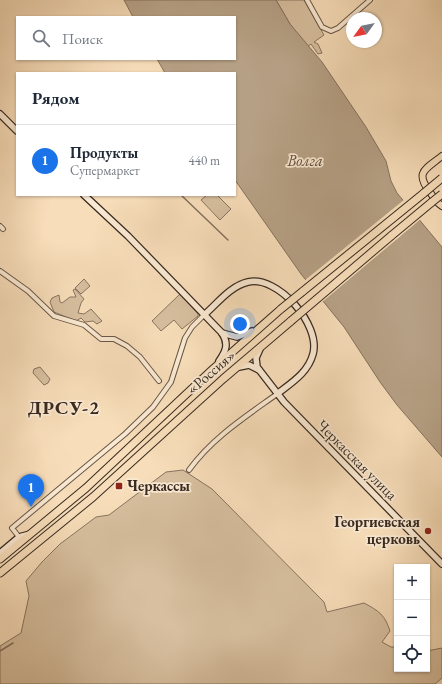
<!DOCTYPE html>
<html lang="ru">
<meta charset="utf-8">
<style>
:root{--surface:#fff;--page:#f2f2f3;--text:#1f2937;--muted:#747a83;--line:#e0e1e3;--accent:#1a73e8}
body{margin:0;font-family:"EB Garamond",serif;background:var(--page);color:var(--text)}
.controls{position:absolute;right:12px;bottom:12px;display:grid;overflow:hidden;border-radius:0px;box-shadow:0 1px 3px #0004}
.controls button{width:36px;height:36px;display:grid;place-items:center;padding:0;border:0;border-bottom:1px solid var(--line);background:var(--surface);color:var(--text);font:20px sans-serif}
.compass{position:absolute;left:346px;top:12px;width:36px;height:36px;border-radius:50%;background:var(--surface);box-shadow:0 1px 3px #0004;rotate:237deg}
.you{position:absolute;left:240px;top:324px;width:14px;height:14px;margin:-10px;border:3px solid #fff;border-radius:50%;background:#1a73e8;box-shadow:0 0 0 6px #1a73e833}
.badge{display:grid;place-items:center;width:26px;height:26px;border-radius:50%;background:var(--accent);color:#fff;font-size:13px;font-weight:700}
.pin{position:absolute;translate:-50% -33px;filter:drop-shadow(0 1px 2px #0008)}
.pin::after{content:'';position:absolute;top:21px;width:14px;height:12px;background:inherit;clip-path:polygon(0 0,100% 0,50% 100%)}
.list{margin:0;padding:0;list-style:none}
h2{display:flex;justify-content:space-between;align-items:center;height:52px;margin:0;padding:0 16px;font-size:17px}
h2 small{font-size:13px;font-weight:400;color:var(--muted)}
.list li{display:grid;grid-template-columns:26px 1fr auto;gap:12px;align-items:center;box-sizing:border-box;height:72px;padding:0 16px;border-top:1px solid var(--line)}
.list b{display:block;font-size:15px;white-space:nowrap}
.list p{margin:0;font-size:13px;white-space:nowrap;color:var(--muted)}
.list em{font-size:13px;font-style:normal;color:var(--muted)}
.icon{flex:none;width:22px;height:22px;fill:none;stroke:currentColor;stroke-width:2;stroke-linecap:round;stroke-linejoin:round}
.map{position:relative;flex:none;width:442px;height:684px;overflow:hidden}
.search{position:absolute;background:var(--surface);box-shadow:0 1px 3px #0004;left:16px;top:16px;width:220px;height:44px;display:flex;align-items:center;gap:10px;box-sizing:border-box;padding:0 14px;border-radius:0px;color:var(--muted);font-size:15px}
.panel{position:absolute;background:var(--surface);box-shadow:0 1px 3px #0004;left:16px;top:72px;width:220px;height:124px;border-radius:0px}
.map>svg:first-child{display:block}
.green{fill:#d7bf9f;stroke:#887460}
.water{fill:#b6a085;stroke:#84715d}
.pier{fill:#f7ddb9}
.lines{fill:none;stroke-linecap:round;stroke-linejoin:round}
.stream{stroke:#84715d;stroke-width:1.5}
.street-casing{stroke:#685747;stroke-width:6}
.secondary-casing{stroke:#382a21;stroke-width:8}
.primary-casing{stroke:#382a21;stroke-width:8}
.highway-casing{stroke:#382a21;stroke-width:9}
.street{stroke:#fae9d2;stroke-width:4}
.secondary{stroke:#fae9d2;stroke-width:5.5}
.primary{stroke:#f7ddb9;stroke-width:6}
.highway{stroke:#f7ddb9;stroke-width:7}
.highway-bridge-casing{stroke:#382a21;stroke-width:9;stroke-linecap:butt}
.highway-bridge{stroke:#f7ddb9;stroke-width:7}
.poi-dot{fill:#8f2418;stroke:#fae9d2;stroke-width:1.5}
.labels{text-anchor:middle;stroke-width:3.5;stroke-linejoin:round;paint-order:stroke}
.street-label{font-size:15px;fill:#382a21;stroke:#fae9d2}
.poi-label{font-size:15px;font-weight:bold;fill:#382a21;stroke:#fae9d2;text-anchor:start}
.water-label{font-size:16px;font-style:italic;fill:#5e4d3f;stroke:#fae9d2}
.district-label{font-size:19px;font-weight:bold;letter-spacing:1px;fill:#382a21;stroke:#fae9d2}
</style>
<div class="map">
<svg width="442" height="684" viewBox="0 0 442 684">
<rect width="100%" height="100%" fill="#f7ddb9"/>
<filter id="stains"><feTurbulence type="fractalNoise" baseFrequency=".005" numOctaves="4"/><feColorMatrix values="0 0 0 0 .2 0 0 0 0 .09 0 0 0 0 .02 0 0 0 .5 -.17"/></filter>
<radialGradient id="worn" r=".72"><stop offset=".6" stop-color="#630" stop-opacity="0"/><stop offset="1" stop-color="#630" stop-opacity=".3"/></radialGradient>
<g class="green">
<path d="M276,0H304L324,35L314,42L318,44L322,53L318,54L311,44L307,47L290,24Z"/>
<path d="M207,195H217L231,209L220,220L201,200Z"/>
<path d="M84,279L90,286L81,294L75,288Z"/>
<path d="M75,289L84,299L81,303L78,313L84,314L91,309L102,321L97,324L93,321L85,322L81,318L76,321L54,312L50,302L52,298L59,295L60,302L62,303L70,297H76L73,290Z"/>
<path d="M180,294L198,314V316L182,329L174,320L161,331L152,321Z"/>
<path d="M40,367L50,379L48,383L44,385L33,373L34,369Z"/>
<path d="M183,470L212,489L324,602L327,612L364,603C379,611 385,615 390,631L382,642L391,647H397V669H427V651L442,648V678L435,684H0V646L21,633L29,596L26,581L42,562L60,544L96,517L109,515L166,472Z"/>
</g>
<path class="water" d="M124,0H276L290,24L322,62L366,127L386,161L391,181L397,193L442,247V457L397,405L380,382L344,327L301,274L235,180V73H165L157,59H235V17H133Z"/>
<path class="pier" d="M405,199L422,218L321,303L304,281Z"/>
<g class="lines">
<g class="stream">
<path d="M181,195L228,240"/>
<path d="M0,651L13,643"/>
</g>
<defs>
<g id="street">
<path d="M307,0L322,27L331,31L338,28L370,0"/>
<path d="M0,226L3,229"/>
<path d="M0,271L28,291L54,316L84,325L101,339H114L127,346L140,357L159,381"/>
<path d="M189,470C212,438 245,417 277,394"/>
<path d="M19,537L12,528L125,434L153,407L171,382L185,338L192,327L204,315"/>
</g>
<g id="secondary">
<path d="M0,114L17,131"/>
<path d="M84,195L128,236L222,333C229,344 226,351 219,361"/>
<path d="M204,315C217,304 230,286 248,282C278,275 321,325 313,354C308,373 291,383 277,394"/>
<path d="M222,333L237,337L252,331"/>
<path d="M260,349L256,358L257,367L284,402L442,564"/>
<path d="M239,367L249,365L259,370"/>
<path d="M0,553L19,537L30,534"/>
</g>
<path id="primary" d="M442,156C426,169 414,172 430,192C433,197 437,203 442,206"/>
<g id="highway">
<path d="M391,236L432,202"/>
<path d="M302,292L424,193"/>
<path d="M0,559L86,488L213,369L281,309"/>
<path d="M0,573L93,497L223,379L291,321"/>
</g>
</defs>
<use href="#street" class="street-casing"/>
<use href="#secondary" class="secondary-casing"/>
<use href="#primary" class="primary-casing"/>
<use href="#highway" class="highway-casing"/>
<use href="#street" class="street"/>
<use href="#secondary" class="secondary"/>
<use href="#primary" class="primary"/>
<use href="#highway" class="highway"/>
<defs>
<g id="highway-bridge">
<path d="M424,193L442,178"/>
<path d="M432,202L442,194"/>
<path d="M281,309L302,292"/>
<path d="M291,321L391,236"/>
</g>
</defs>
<use href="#highway-bridge" class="highway-bridge-casing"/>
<use href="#highway-bridge" class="highway-bridge"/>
</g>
<g class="poi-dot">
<rect x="115" y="482" width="8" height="8" rx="2"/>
<circle cx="428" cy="531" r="4"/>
</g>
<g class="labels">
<g class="street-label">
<text transform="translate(211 372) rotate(-41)" y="5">«Россия»</text>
<text transform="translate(357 460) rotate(45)" y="5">Черкасская улица</text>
</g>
<g class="poi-label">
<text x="127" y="491">Черкассы</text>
<text x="420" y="527" text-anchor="end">Георгиевская<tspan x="420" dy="17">церковь</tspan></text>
</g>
<g class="water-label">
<text x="305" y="166">Волга</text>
</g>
<g class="district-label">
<text x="64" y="414">ДРСУ-2</text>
</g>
</g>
<rect width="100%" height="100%" filter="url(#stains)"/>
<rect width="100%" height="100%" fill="url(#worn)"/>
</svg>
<div class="controls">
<button>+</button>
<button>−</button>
<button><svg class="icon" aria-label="locate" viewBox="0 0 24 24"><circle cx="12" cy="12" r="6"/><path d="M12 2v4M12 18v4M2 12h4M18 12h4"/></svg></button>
</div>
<svg class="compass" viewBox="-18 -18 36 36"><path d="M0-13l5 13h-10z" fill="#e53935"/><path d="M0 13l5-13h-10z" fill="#747a83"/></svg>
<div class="you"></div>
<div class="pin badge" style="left:31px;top:507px">1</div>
<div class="search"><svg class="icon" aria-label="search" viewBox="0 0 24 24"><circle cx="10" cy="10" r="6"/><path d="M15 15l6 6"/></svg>Поиск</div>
<section class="panel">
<h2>Рядом<small></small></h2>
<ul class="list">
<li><span class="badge">1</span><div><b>Продукты</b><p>Супермаркет</p></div><em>440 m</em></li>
</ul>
</section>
</div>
